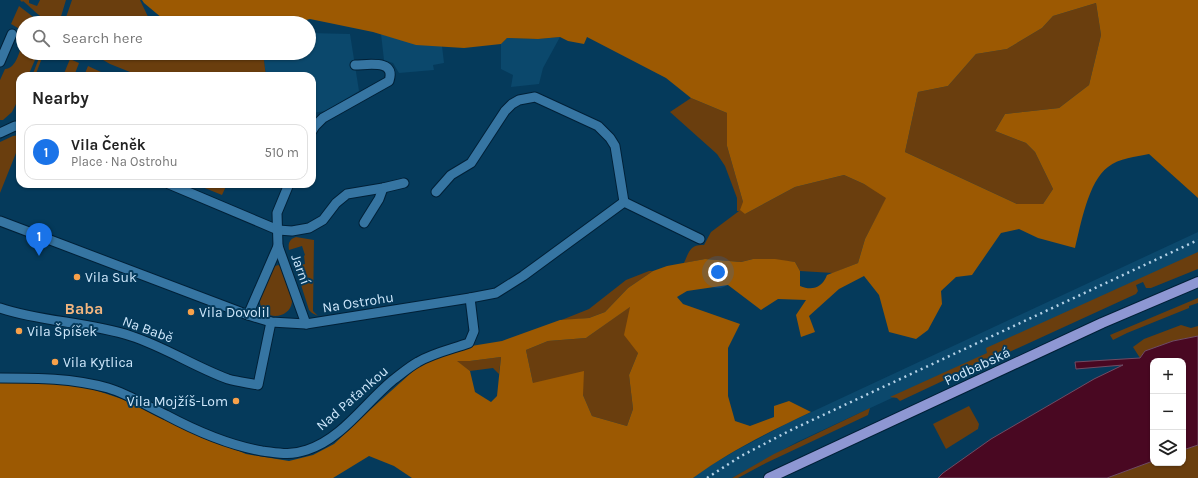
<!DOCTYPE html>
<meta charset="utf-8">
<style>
:root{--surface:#fff;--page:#f6f6f6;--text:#222;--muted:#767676;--line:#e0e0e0;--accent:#1a73e8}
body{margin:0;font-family:Karla,sans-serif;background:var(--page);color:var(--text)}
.controls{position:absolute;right:12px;bottom:12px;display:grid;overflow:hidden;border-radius:8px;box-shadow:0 1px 3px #0004}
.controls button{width:36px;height:36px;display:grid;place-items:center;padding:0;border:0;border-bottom:1px solid var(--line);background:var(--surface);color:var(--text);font:20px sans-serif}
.you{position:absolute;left:718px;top:272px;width:14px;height:14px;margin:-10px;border:3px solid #fff;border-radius:50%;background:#1a73e8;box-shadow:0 0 0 6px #1a73e833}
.badge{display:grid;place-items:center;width:26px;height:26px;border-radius:50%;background:var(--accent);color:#fff;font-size:13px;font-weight:700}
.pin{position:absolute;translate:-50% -33px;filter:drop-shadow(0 1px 2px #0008)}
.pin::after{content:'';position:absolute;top:21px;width:14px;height:12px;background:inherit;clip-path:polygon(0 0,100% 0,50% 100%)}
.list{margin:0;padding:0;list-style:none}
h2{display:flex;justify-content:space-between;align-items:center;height:52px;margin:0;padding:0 16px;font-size:17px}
h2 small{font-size:13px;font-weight:400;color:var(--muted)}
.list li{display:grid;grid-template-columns:26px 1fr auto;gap:12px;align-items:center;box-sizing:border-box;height:56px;margin:0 8px 8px;padding:0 8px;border:1px solid var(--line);border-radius:12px}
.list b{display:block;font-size:15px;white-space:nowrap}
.list p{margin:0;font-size:13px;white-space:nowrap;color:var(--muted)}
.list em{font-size:13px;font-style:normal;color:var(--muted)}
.icon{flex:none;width:22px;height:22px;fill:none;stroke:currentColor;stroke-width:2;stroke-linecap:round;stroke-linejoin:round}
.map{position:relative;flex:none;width:1198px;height:478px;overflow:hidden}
.search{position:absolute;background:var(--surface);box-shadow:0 1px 3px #0004;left:16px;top:16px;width:300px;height:44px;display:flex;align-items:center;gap:10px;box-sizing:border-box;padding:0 14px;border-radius:22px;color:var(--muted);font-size:15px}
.panel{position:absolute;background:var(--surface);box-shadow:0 1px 3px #0004;left:16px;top:72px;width:300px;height:116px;border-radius:12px}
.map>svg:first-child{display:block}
.built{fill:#0b486c}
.green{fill:#6a3e0e}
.forest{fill:#9c5902;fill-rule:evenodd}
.water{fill:#490822;stroke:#714b63}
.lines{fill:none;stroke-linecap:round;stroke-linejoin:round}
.minor-casing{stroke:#002037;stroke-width:11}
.major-casing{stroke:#002037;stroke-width:12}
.minor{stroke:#3675a2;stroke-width:9}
.major{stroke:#8e97d3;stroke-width:10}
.rail{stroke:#b5d2e7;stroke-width:2.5;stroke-dasharray:2 4;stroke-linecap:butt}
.poi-dot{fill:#f8a14a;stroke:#053a5b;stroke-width:1.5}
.labels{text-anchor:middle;stroke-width:4;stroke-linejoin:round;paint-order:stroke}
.street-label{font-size:14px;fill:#cee7fb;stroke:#053a5b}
.poi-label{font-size:14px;fill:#cee7fb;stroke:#053a5b;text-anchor:start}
.quarter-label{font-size:16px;font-weight:bold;fill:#f2b57f;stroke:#053a5b}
</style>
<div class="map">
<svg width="1198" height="478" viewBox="0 0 1198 478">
<rect width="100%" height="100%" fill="#053a5b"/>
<g class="built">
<path d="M309,33L350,34L359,91L326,111L312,113V76H266L263,53H309Z"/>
<path d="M381,34L416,44L442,46L444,63L433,65L434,70L399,73L393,63L384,60Z"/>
<path d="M560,37L543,68L539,84L511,87L513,75L501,69V44L507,38L538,39Z"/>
<path d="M1198,232V256L797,442L732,478H693L706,468L737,450L788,423Z"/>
</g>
<g class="green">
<path d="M20,0H29V3L37,6L40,0H66L59,23C44,23 34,10 23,1L22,2Z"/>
<path d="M72,0H140L151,23H64Z"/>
<path d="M1096,3L1101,35L1089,85L1059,108L1005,114L995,131L1026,143L1035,152L1053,189L1043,204H1017L905,152L918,92L948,86L976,54L1007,49L1042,28L1053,16Z"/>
<path d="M19,6L41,23H23V31L11,24Z"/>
<path d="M23,42V53H38L28,76H20V96L12,112L3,120H0V80L5,69C17,68 19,51 23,42Z"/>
<path d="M41,53H44L35,76H32Z"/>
<path d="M91,53H263L266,76H140L110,64Z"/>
<path d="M70,59L79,63L74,76H63Z"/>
<path d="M88,66L101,72L99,76H84Z"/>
<path d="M691,98L727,113V146L743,202L745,214L795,187L844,175L864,184L887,197L865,239L858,263L833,273L800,271L795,262L753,259L741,262L705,259L684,263C689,252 690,244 704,245L711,232L739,211H737V198L725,166L717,154L670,112Z"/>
<path d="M19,135L20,137V143L0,193V142L13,136Z"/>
<path d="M195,184H227L222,195Z"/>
<path d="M296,237L314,240L313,311L318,316L312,313L309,310L295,266L305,264L304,256L305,255L302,246L289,250C288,244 289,239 296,237Z"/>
<path d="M1198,252V269L1151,288H1146L1143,282L1136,285L1138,291L1136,294L955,377L954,374L949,378L900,401L897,398L890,397L987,353L986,348Z"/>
<path d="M278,265L281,266C285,277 292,291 292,302C290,320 261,321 260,302C260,296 270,274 273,267Z"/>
<path d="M649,271H653L628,288L605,312L589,318L559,321L589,309L626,280Z"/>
<path d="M1198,298V303L1189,306V308L1127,333L1113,340L1110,335Z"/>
<path d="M631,306L638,353L629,375L633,409L627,426L592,416L583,395L533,383L526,350L548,341L586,338Z"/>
<path d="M1181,325L1191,328L1198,326V336L1173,341L1145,351L1140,358L1133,347L1144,339Z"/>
<path d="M501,357L499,374L493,368L470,371L456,361H470Z"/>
<path d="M969,406L979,424L978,429L946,449L933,424Z"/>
<path d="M870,408L868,415L766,463L738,478H732L774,454Z"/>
<path d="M1198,445V478H1107L1153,461V463H1183V450Z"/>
</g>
<path class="forest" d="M142,0H1198V198L1149,154C1136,157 1119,158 1108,167C1088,182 1081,224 1075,248L1038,238L1019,229L1001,233L972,275L956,277L941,291L942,304L928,330L916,339L889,332L879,295L864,276L839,289L809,316L815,332L801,337L796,315L806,300L778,299L761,310L728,285L687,291L677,297L683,304L740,324L728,348V396L735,421L750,426L774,417V406L789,401L811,412C771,431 730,451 693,478H412L394,466L369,456L333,478H0V382L67,384L89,388L122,399L201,437L239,451L246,454L289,461L313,455L334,444L371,409L421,364L459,348L502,341L560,320L589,318L605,312L628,288L653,271L667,266L705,259L741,262L753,259H775L795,262L800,271V286C812,291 822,288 827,275L858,263L865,239L886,198L864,184L844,175L795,187L745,214L740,210L743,202L727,146V113L691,98L666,78L587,37L584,44L568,41L560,37L538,39L507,38L501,44L464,48L416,45L373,32L310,19L293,23H168L144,3ZM1096,3L1101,35L1089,85L1059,108L1005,114L995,131L1026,143L1035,152L1053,189L1043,204H1017L905,152L918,92L948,86L976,54L1007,49L1042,28L1053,16ZM630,307L624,335L638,353L629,375L633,409L627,426L592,416L583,395L584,371L533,383L526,350L548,341L586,338ZM501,357L497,396L491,402L475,392L470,371L457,361H470Z"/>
<path class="water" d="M1198,336V445L1183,450V361H1153V461L1107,478H938L943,473L991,439L1094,379L1123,365L1076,369L1075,362L1140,358L1145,351L1173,341Z"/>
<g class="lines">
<defs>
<g id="minor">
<path d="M0,62L12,34"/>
<path d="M312,131L315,126L323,118L389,81C396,59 368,65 355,65"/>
<path d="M0,133L15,126L20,127"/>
<path d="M169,184L278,230L292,231L309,228L323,220L336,203L347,194L383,188L404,183"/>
<path d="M289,184L277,213L278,246L306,324"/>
<path d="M436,192L451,175L471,163L505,111L512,104L519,100L535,97L598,126L610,138L615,146L624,202"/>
<path d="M624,202L700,239"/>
<path d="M0,221L248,315L271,322L306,324L470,298L496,293L523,276L624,202"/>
<path d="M364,223L379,199L383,188"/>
<path d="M0,308C42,322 88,322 131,336C165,347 195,367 228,379C238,382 249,383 258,385L271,322"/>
<path d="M248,315L278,246"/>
<path d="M0,378C37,378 72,378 108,388C128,394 147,406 166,415C196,431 228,445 262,451C279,453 289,456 307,450C342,439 365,403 393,380C401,374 409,367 418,362C433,353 452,349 469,343L474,331L470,298"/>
</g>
<path id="major" d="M769,478L1102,323L1198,282"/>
</defs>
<use href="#minor" class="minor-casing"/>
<use href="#major" class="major-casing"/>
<use href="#minor" class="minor"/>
<use href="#major" class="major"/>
<path class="rail" d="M707,478L741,456L791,430L1198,240"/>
</g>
<g class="poi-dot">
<circle cx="77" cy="277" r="4"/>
<circle cx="191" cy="312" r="4"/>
<circle cx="19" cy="331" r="4"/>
<circle cx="55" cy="362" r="4"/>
<circle cx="236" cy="401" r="4"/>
</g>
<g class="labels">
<g class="street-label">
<text transform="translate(301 269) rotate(70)" y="5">Jarní</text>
<text transform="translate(358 302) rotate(-9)" y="5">Na Ostrohu</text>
<text transform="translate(148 329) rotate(20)" y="5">Na Babě</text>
<text transform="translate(977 366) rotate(-25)" y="5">Podbabská</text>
<text transform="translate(352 398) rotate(-41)" y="5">Nad Paťankou</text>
</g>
<g class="poi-label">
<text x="85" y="282">Vila Suk</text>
<text x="199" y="317">Vila Dovolil</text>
<text x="27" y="336">Vila Špíšek</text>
<text x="63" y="367">Vila Kytlica</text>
<text x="228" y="406" text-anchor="end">Vila Mojžíš-Lom</text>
</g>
<g class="quarter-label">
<text x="84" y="314">Baba</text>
</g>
</g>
</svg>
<div class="controls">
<button>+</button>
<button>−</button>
<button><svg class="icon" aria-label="layers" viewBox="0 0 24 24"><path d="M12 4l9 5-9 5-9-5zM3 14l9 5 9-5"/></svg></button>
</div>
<div class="you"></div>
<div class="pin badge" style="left:39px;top:256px">1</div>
<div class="search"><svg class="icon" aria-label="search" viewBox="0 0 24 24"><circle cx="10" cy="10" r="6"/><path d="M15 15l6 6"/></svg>Search here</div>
<section class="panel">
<h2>Nearby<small></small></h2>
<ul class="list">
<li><span class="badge">1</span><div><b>Vila Čeněk</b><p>Place · Na Ostrohu</p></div><em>510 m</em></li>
</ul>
</section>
</div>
